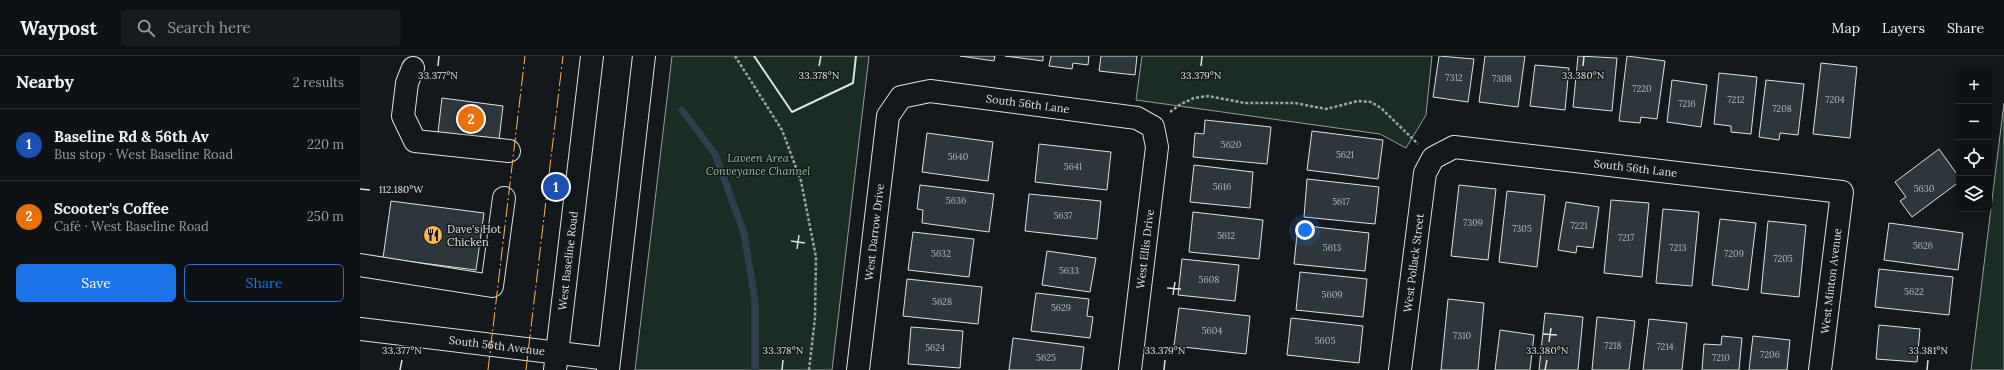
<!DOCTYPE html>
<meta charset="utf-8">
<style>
:root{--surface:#0f1215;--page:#181b1e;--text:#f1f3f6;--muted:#9b9ea0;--line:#2f3234;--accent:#1a73e8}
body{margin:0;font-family:Lora,serif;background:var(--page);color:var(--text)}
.controls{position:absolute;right:12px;top:12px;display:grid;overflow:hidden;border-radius:6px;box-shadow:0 2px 6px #0003}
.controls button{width:36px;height:36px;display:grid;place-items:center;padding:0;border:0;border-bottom:1px solid var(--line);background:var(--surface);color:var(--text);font:20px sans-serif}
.you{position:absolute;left:945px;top:174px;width:14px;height:14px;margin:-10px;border:3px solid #fff;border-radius:50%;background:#1a73e8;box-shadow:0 0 0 6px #1a73e833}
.badge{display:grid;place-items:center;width:26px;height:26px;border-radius:50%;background:var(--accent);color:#fff;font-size:13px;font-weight:700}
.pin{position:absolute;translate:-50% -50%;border:2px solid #fff;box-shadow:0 1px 4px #0006}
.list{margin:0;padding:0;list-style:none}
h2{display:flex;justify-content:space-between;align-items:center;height:52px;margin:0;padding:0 16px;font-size:17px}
h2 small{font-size:13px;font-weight:400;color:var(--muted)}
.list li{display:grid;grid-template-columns:26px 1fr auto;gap:12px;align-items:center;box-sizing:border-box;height:72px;padding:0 16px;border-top:1px solid var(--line)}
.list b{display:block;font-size:15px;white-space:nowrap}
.list p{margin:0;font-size:13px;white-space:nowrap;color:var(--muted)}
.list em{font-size:13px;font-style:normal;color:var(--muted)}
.actions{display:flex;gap:8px;padding:12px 16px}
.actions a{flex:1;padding:9px 0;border:1px solid var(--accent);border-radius:6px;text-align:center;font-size:14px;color:var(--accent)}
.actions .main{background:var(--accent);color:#fff}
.icon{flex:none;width:22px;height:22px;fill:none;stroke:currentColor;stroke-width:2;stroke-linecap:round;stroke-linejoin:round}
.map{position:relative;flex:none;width:1644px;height:314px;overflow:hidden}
header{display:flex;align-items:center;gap:24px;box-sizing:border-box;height:56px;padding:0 20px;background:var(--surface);border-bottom:1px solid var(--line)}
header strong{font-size:19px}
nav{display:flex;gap:22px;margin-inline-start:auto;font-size:14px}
.search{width:280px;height:36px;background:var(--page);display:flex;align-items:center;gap:10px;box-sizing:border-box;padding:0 14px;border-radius:6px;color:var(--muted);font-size:15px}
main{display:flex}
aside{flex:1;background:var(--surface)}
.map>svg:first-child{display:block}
.green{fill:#1a2d24;stroke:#939e99}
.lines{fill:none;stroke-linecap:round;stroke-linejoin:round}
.stream{stroke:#2f3f4d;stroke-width:7}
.building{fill:#2c363c;stroke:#d8e6dc}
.minor-casing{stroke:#d8e6dc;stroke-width:24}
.major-casing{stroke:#d8e6dc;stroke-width:24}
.path{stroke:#9da8a2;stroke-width:2.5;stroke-dasharray:3 2;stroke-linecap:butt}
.minor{stroke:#14181c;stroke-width:22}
.major{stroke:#14181c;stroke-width:22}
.wall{stroke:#d8e6dc;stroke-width:2}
.power{stroke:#ffb74d;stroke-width:1;stroke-dasharray:14 3 2 3;stroke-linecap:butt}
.ticks{fill:none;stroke:#d8e6dc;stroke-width:1.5}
.labels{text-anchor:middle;stroke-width:3;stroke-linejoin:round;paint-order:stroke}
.number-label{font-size:9px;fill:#adbab4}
.street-label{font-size:11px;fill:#d8e6dc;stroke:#14181c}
.park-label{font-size:11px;font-style:italic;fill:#8ac095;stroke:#14181c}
.poi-label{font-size:11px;fill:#d8e6dc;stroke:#14181c;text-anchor:start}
.ticks-label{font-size:10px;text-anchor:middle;fill:#d8e6dc;stroke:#14181c;stroke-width:3;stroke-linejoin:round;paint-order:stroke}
</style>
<header>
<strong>Waypost</strong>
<div class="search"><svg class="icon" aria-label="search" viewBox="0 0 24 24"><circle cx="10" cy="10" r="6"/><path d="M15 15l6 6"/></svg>Search here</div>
<nav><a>Map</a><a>Layers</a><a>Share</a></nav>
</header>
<main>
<aside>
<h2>Nearby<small>2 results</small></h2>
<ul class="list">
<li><span class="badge" style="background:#1a4fb4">1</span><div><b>Baseline Rd &amp; 56th Av</b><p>Bus stop · West Baseline Road</p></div><em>220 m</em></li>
<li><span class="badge" style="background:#e8710a">2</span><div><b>Scooter's Coffee</b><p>Café · West Baseline Road</p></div><em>250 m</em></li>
</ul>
<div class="actions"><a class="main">Save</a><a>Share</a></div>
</aside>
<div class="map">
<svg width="1644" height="314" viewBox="0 0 1644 314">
<rect width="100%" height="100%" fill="#14181c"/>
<g class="green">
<path d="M312,0H509L472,314H275Z"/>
<path d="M782,0H1072L1066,59L1046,92L1020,78L776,44Z"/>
<path d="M1644,47V314H1611Z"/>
</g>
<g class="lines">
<path class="stream" d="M322,54L355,98L384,177L395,245V314"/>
</g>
<g class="building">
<path d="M600,0H635L634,5Z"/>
<path d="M645,0H683V5Z"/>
<path d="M691,0H729L728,9L713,7L712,13L689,10Z"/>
<path d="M741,0H777L775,19L739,15Z"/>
<path d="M1079,0L1114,3L1108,46L1073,41Z"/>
<path d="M1125,0H1165L1158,51L1119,46Z"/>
<path d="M1218,0L1257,2L1252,55L1213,51Z"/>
<path d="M1267,0L1305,5L1297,63L1281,61L1280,67L1259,65Z"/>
<path d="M1461,7L1497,11L1490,82L1453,78Z"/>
<path d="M1175,9L1209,12L1205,54L1170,50Z"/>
<path d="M1359,17L1397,21L1391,78L1371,76V70L1354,68Z"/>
<path d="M1312,24L1347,29L1341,71L1307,66Z"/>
<path d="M1406,24L1444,28L1438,79L1420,77L1419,84L1399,81Z"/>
<path d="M82,42L143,50L139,84L78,76Z"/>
<path d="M845,64L911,71L907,108L833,101L835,77L844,78Z"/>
<path d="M952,75L1023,84L1018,123L947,114Z"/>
<path d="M567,77L633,86L628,125L562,116Z"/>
<path d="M679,88L751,96L747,134L675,126Z"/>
<path d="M1579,93L1599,121V126L1552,161L1540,145L1546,141L1535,126Z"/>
<path d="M834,109L893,116L890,152L830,146Z"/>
<path d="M947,123L1019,131L1015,168L944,161Z"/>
<path d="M560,129L634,138L629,176L562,167L563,154L557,153Z"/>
<path d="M1099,129L1136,133L1128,204L1091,200Z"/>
<path d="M1147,135L1185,139L1177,211L1139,206Z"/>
<path d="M669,138L741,145L737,183L665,175Z"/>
<path d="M1251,144L1289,147L1282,221L1244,217Z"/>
<path d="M31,145L124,157L116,214L23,202Z"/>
<path d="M1206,146L1239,151L1233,192L1217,190L1216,197L1198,194Z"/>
<path d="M1303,153L1339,156L1332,230L1296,227Z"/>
<path d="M833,156L903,164L899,203L829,196Z"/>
<path d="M1360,163L1396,167L1388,234L1352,229Z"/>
<path d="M1408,165L1446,169L1439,241L1401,237Z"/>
<path d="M1529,167L1603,177L1598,214L1524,204Z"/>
<path d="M938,169L1009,177L1005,215L934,208Z"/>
<path d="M553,176L614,183L609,221L548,214Z"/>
<path d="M687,195L736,202L730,236L682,229Z"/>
<path d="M822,203L879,209L875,245L818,239Z"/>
<path d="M1519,213L1593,221L1589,259L1515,251Z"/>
<path d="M940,216L1007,223L1003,261L936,254Z"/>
<path d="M547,223L622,231L618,268L543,260Z"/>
<path d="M676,237L729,243L727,260L733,261L730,282L671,275Z"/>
<path d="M1088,243L1124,247L1118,314H1081Z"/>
<path d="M819,252L890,260L886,298L814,290Z"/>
<path d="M1185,257L1223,261L1218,314H1179Z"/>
<path d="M1237,261L1275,265L1269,314H1232Z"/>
<path d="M931,262L1003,270L999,307L927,299Z"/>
<path d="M1289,263L1327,267L1322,314H1283Z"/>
<path d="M1519,269L1560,273L1557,306L1516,303Z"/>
<path d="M551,271L603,275L600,312L548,308Z"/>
<path d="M1140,274L1174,279L1170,314H1135Z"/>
<path d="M1362,280L1382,282L1379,314H1342L1344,288L1361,289Z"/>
<path d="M1393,280L1430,284L1427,314H1389Z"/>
<path d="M653,282L724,291L721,314H649Z"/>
</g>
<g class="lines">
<defs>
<g id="minor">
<path d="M53,12L47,27L43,60L55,85L149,95"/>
<path d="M0,209L132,230L144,142"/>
<path id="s1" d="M0,273L249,303"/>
<path id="s2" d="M498,314L528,60L541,41L570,35L777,62L793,71L797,91L770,314"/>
<path id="s3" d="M1040,314L1065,117L1073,102L1094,91L1482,136L1460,314"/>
</g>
<g id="major">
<path id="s4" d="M195,314L232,0"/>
<path d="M248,314L284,0"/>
</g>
</defs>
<use href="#minor" class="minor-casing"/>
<use href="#major" class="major-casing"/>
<g class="path">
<path d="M375,0L422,74L441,125L456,201L455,262L449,314"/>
<path d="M810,56L821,48L834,42L848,40L885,47H935L966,53L998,45L1011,46L1021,52L1058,88"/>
</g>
<use href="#minor" class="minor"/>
<use href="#major" class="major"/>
<path class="wall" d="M394,0L432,56L493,27L496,0"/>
<g class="power">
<path d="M128,314L165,0"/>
<path d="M166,314L203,0"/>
</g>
</g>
<path class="ticks" d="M78,10L79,0M459,10L461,0M841,10L842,0M1223,10L1224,0M0,133L10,134M431,185L445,187M437,193L439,179M807,232L821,233M813,239L815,226M1183,278L1197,279M1189,286L1191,272M40,314L42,304M422,314L423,304M804,314L805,304M1185,314L1187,304M1567,314L1568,304"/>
<defs>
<symbol id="restaurant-disc" viewBox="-11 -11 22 22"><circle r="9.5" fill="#ffb74d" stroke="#14181c"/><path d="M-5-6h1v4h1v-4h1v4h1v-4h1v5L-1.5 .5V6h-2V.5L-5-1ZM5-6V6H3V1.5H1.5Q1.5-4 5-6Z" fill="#111"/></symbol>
</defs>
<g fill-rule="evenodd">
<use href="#restaurant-disc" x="62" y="168" width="22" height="22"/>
</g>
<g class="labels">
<g class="number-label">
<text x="1094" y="25">7312</text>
<text x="1142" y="26">7308</text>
<text x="1282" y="36">7220</text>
<text x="1376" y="47">7212</text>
<text x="1475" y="47">7204</text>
<text x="1327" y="51">7216</text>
<text x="1422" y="56">7208</text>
<text x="871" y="92">5620</text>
<text x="985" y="102">5621</text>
<text x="598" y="104">5640</text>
<text x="713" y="114">5641</text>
<text x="862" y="134">5616</text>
<text x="1564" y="136">5630</text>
<text x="596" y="148">5636</text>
<text x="981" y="149">5617</text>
<text x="703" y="163">5637</text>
<text x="1113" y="170">7309</text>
<text x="1219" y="173">7221</text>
<text x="1162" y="176">7305</text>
<text x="866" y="183">5612</text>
<text x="1266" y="185">7217</text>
<text x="1563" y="193">5626</text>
<text x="972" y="195">5613</text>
<text x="1318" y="195">7213</text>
<text x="581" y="201">5632</text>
<text x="1374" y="201">7209</text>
<text x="1423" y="206">7205</text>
<text x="709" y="218">5633</text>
<text x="849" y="227">5608</text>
<text x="1554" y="239">5622</text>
<text x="972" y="242">5609</text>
<text x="582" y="249">5628</text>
<text x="701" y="255">5629</text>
<text x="852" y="278">5604</text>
<text x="1102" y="283">7310</text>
<text x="965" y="288">5605</text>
<text x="1253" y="293">7218</text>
<text x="1305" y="294">7214</text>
<text x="575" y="295">5624</text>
<text x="1410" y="302">7206</text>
<text x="686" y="305">5625</text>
<text x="1361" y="305">7210</text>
</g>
<g class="street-label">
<text dy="4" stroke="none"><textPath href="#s2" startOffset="407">South 56th Lane</textPath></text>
<text dy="4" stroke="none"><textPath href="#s3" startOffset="422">South 56th Lane</textPath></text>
<text dy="4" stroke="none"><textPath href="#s2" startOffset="139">West Darrow Drive</textPath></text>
<text transform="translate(785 193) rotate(-83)" y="4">West Ellis Drive</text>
<text dy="4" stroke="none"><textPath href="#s4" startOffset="110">West Baseline Road</textPath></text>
<text dy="4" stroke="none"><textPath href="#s3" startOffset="108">West Pollack Street</textPath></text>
<text transform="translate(1471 225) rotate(-83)" y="4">West Minton Avenue</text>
<text dy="4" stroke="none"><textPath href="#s1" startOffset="138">South 56th Avenue</textPath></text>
</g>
<g class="park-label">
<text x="398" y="106">Laveen Area<tspan x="398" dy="13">Conveyance Channel</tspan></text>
</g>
<g class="poi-label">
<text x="87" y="177">Dave's Hot<tspan x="87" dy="13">Chicken</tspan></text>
</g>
</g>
<g class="ticks-label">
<text x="78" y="23">33.377°N</text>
<text x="459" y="23">33.378°N</text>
<text x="841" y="23">33.379°N</text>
<text x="1223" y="23">33.380°N</text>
<text x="41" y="137">112.180°W</text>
<text x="42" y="298">33.377°N</text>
<text x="423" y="298">33.378°N</text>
<text x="805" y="298">33.379°N</text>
<text x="1187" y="298">33.380°N</text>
<text x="1568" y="298">33.381°N</text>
</g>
</svg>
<div class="controls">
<button>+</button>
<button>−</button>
<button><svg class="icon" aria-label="locate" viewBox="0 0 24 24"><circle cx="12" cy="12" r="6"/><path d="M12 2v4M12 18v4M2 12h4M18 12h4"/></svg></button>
<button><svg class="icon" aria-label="layers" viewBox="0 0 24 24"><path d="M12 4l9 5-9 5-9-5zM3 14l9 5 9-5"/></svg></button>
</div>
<div class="you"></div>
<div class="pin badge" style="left:196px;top:131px;background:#1a4fb4">1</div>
<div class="pin badge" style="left:111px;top:63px;background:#e8710a">2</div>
</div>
</main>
